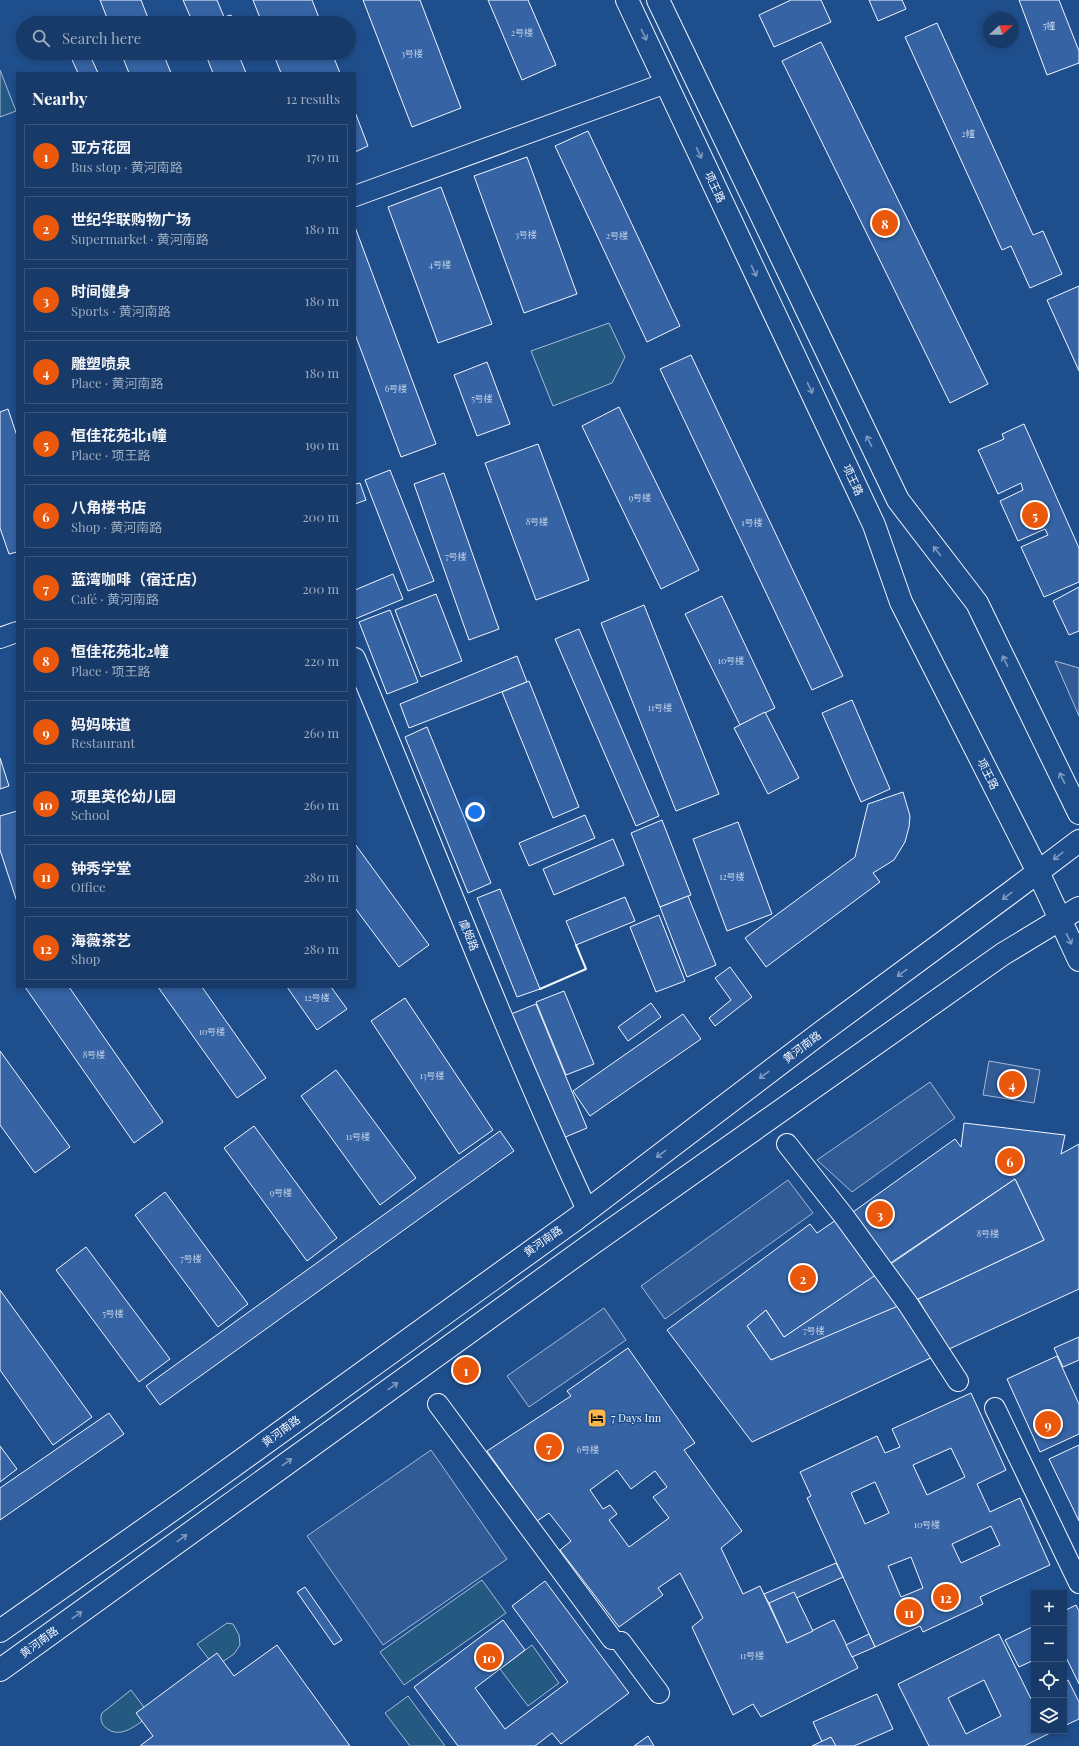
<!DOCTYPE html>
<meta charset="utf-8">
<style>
:root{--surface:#173a69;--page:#244571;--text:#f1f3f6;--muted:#9eadc0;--line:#36547d;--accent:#ea580c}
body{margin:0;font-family:"Playfair Display","Noto Sans SC",serif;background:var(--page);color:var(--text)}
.controls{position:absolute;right:12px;bottom:12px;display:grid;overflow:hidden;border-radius:0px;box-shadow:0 2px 6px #0003}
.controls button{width:36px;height:36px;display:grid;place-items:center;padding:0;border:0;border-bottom:1px solid var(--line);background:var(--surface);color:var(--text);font:20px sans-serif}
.compass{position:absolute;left:983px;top:12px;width:36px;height:36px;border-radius:50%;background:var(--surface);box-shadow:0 2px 6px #0003;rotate:69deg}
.you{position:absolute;left:475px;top:812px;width:14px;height:14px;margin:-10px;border:3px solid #fff;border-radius:50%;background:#1a73e8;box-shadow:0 0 0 6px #1a73e833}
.badge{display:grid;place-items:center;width:26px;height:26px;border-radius:50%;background:var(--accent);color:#fff;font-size:13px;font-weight:700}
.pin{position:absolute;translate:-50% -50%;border:2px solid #fff;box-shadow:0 1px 4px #0006}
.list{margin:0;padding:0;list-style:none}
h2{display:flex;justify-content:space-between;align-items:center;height:52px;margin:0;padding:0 16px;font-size:17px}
h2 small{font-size:13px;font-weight:400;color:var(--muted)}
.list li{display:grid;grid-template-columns:26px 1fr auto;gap:12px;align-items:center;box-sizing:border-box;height:64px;margin:0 8px 8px;padding:0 8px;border:1px solid var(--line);border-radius:0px}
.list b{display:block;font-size:15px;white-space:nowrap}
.list p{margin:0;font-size:13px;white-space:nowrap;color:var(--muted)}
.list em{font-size:13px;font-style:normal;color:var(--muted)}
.icon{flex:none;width:22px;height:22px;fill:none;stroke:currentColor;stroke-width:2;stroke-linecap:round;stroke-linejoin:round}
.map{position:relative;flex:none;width:1079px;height:1746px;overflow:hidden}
.search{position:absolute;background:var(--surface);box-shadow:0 2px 6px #0003;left:16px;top:16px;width:340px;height:44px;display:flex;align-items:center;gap:10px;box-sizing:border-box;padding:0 14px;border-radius:22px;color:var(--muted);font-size:15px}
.panel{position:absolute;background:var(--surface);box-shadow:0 2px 6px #0003;left:16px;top:72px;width:340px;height:916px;border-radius:0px}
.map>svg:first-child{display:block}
.green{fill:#245a82;stroke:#a8bbd7}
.parking{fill:#305b95;stroke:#a8bbd7}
.building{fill:#3563a3;stroke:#f2f6ff;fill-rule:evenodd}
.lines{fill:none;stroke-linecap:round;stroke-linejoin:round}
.street-casing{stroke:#f2f6ff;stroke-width:22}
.secondary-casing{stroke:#f2f6ff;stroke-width:24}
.primary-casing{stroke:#f2f6ff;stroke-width:24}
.street{stroke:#1f4e8c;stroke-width:20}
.secondary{stroke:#1f4e8c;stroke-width:22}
.primary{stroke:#1f4e8c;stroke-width:22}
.wall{stroke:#f2f6ff;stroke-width:2}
.oneway{stroke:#7e9ac0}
.labels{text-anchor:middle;stroke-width:3;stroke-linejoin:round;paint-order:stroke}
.number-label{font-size:9px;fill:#c3d1e8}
.street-label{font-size:11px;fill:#f2f6ff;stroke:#1f4e8c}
.poi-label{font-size:11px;fill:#f2f6ff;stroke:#1f4e8c;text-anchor:start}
</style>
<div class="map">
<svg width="1079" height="1746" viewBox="0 0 1079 1746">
<rect width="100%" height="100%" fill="#1f4e8c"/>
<g class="green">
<path d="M0,70L16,111L0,117Z"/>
<path d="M609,323L625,357L612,383L553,406L531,351Z"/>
<path d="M482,1580L506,1613L404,1685L380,1652Z"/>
<path d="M227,1623L233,1624L239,1635L240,1645L234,1654L215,1667L197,1644Z"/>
<path d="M532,1645L559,1683L528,1706L500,1669Z"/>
<path d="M131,1690L150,1715C138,1724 120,1741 105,1727C101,1723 100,1718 102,1713Z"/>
<path d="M408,1696L445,1746H410L385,1713Z"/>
</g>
<g class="parking">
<path d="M1055,661L1079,668V716Z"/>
<path d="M989,1061L1040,1070L1034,1103L983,1095Z"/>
<path d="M930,1082L955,1118L852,1192L817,1160Z"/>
<path d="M788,1180L813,1213L665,1319L641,1286Z"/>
<path d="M604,1308L626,1340L529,1407L507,1376Z"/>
<path d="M431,1450L507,1559L383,1645L307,1536Z"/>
</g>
<g class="building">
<path d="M100,0H141L150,23H109Z"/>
<path d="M183,0H217L224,17L231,15L235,23H193Z"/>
<path d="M253,0H312L321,23H262Z"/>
<path d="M363,0H420L461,108L412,127Z"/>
<path d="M488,0H528L556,65L522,80Z"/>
<path d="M791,0H821L831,22L774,47L759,15Z"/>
<path d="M869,0H902L906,9L878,21Z"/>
<path d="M1019,0H1059L1079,51V63L1047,75Z"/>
<path d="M937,23L1033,235L1043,231L1062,274L1030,288L1011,246L1002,250L905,37Z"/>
<path d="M821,42L988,384L950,403L782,61Z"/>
<path d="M69,53H89L98,73H78Z"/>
<path d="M121,53H163L171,73H129Z"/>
<path d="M205,53H238L246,73H213Z"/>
<path d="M273,53H332L340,73H281Z"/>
<path d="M355,112L368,146L355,152Z"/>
<path d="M588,131L680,326L647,342L555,146Z"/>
<path d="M527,157L577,294L524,313L474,176Z"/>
<path d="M441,187L492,324L438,343L388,207Z"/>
<path d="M355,227L436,444L401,457L355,334Z"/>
<path d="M1079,286V371L1047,300Z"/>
<path d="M691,355L843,676L812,690L660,369Z"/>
<path d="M487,362L510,424L477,436L454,375Z"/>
<path d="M619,407L699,570L661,589L582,426Z"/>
<path d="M8,409L17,436V552L9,554L0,528V412Z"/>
<path d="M1024,424L1079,548V582L1044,597L1021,547L1048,535L1045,529L1018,541L1000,501L1023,490L1021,483L998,494L978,450L1004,439L1002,434Z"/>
<path d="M538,444L589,580L536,600L485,463Z"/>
<path d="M390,470L434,581L408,591L365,480Z"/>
<path d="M444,473L499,629L469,640L414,484Z"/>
<path d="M360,483L366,500L355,504V484Z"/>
<path d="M393,574L403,599L355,619V590Z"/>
<path d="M1079,587V631L1069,635L1053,601Z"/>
<path d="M436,594L462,661L421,677L395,610Z"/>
<path d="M722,596L775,708L740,725L685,614Z"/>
<path d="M644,605L719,794L676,811L601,623Z"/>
<path d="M390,610L418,682L387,694L359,622Z"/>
<path d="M579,629L659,816L636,826L555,639Z"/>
<path d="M517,656L527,682L409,728L400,704Z"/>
<path d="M529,681L579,807L553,818L502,692Z"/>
<path d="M852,700L890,789L861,802L822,713Z"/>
<path d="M765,712L799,778L768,794L734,728Z"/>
<path d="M427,727L491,883L468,893L405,737Z"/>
<path d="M0,758L9,786L0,789Z"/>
<path d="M903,792L910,816L909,827L905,842L894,860L873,873L880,882L766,967L745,938L855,857L868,804Z"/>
<path d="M17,811V902L0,850V816Z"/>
<path d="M585,815L595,838L529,866L519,843Z"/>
<path d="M662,820L691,895L660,907L631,833Z"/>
<path d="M738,822L772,914L727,931L693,839Z"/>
<path d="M613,839L624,865L554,895L543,869Z"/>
<path d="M355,844L429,945L399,967L355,908Z"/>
<path d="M500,889L540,989L517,997L477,898Z"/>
<path d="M688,896L716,965L687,977L660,907Z"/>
<path d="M625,897L635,921L576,945L566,921Z"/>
<path d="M659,915L685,981L656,992L630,927Z"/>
<path d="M730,967L752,997L715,1026L709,1018L731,1000L715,978Z"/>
<path d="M25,987H69L163,1122L134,1143Z"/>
<path d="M158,987H202L266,1078L237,1098Z"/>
<path d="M287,987H331L347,1009L317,1030Z"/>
<path d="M564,991L594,1064L566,1075L536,1002Z"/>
<path d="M405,998L493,1130L459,1154L371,1021Z"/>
<path d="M651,1003L661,1017L628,1041L618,1027Z"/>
<path d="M536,1004L587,1128L563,1138L511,1014Z"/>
<path d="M683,1014L701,1039L590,1116L573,1091Z"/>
<path d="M0,1051L70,1147L35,1173L0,1125Z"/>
<path d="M336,1070L416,1178L380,1205L301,1096Z"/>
<path d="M964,1123L1065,1135L1061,1154L1079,1144V1289L947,1350L918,1299L1044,1240L1015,1179L889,1264L853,1212L955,1139L961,1147Z"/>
<path d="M254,1126L337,1238L307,1261L224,1148Z"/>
<path d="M500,1131L514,1151L160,1405L146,1386Z"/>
<path d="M1015,1179L1044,1240L918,1299L771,1360L747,1326L766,1310L784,1337Z"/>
<path d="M165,1192L248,1304L218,1327L135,1215Z"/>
<path d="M842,1216L880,1272L784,1337L766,1310L747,1326L771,1360L905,1303L937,1355L752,1442L667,1330L810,1224L817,1233Z"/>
<path d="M86,1247L170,1359L139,1382L56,1270Z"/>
<path d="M0,1290L92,1417L53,1445L0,1370Z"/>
<path d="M1079,1337V1360L1063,1367L1054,1348Z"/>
<path d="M628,1348L695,1443L684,1450L742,1531L721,1548L743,1594L760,1586L787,1643L834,1620L858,1668L761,1717L753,1704L733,1715L692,1627L703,1618L680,1573L658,1588L663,1595L619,1627L560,1550L571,1541L549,1513L537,1521L487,1451L571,1396L567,1391ZM617,1470L631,1489L655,1471L667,1487L653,1497L669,1518L629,1547L609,1520L617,1514L610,1505L603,1509L590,1490Z"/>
<path d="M1057,1356L1079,1404V1434L1040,1452L1007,1379Z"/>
<path d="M971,1393L1006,1470L977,1484L990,1512L1020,1498L1050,1565L980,1597L983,1604L923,1632L920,1626L875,1647L807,1498L811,1496L800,1472L877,1436L885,1453L900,1447L892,1429ZM951,1448L965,1477L927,1495L913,1465ZM875,1482L889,1513L865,1524L851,1493ZM991,1526L1000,1545L961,1563L952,1544ZM911,1557L923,1588L901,1597L888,1566Z"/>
<path d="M109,1413L124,1434L0,1520V1488Z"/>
<path d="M1079,1445V1521L1049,1459Z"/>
<path d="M0,1446L17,1469L0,1482Z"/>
<path d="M836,1563L843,1577L772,1609L764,1594Z"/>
<path d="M545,1581L629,1693L561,1744L552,1733L535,1746H458L414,1687L503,1620L525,1650L475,1688L505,1729L568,1682L512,1606Z"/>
<path d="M305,1587L342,1640L334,1645L297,1592Z"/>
<path d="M794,1592L813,1631L787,1643L769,1603Z"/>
<path d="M1076,1605L1079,1611V1684L1064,1653V1611Z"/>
<path d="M1034,1626V1660L1019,1667L1005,1640Z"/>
<path d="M869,1634L875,1647L852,1657L846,1645Z"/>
<path d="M999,1634L1031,1699L1034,1697V1731H1054L1024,1746H929L898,1684ZM984,1680L1001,1716L966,1734L948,1698Z"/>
<path d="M277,1645L350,1746H140L153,1736L136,1713L217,1653L234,1676Z"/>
<path d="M1068,1680L1079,1702V1719L1064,1726V1682Z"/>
<path d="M877,1694L893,1729L854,1746H824L813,1722Z"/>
<path d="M648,1736L654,1746H634Z"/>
<path d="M831,1737L836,1746H812Z"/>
</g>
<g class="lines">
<defs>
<g id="street">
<path d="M355,196L666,83"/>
<path d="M0,638L17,632"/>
<path d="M355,658C432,842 503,1029 587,1210"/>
<path d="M787,1144L843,1215L908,1304L958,1381"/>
<path d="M438,1404L612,1639"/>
<path d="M995,1408L1079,1583"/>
<path d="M621,1642L659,1693"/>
</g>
<g id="secondary">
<path d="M627,0L874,525L901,602L1038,872"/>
<path d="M658,0L898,500L977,603L1079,813"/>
</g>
<g id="primary">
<path d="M1038,872L1079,960"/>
<path d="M0,1631L189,1498L576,1219L823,1031L1010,893L1079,841"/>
<path d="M0,1670L593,1243L1003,954L1079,908"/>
</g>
</defs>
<use href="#street" class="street-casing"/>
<use href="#secondary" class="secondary-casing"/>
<use href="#primary" class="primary-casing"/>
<use href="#street" class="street"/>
<use href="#secondary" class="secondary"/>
<use href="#primary" class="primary"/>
<path class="wall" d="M540,989L586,969L576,945"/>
</g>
<defs><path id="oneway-shaft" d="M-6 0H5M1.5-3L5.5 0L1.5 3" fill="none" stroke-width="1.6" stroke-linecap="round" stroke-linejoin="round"/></defs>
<g class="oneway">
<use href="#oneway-shaft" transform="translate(644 35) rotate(65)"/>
<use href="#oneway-shaft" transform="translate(699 153) rotate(65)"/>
<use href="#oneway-shaft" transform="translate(754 271) rotate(65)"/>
<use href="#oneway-shaft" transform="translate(810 388) rotate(65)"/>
<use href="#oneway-shaft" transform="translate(869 441) rotate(-116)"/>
<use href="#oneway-shaft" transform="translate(937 551) rotate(-128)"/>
<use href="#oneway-shaft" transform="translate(1005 661) rotate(-116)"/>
<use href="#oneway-shaft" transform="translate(1062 778) rotate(-116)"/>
<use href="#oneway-shaft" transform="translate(1058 856) rotate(142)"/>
<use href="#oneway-shaft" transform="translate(1007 896) rotate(143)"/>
<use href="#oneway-shaft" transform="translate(1069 939) rotate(64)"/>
<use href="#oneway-shaft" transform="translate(902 973) rotate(144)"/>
<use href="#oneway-shaft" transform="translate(764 1075) rotate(143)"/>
<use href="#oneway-shaft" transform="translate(661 1154) rotate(143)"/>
<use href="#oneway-shaft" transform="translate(393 1386) rotate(-36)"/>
<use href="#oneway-shaft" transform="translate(287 1462) rotate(-36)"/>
<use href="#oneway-shaft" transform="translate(182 1538) rotate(-36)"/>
<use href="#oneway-shaft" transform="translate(77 1615) rotate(-36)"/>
</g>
<defs>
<symbol id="hotel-square" viewBox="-11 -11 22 22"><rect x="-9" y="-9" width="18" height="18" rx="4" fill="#ffb74d" stroke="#1f4e8c"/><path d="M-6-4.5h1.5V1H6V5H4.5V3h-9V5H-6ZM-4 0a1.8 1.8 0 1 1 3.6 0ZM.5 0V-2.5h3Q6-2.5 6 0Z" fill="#111"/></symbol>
</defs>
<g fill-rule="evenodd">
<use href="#hotel-square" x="586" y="1407" width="22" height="22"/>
</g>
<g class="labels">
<g class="number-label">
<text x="1049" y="29">5幢</text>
<text x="522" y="36">2号楼</text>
<text x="412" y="57">3号楼</text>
<text x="968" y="137">2幢</text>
<text x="526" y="238">3号楼</text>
<text x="617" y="239">2号楼</text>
<text x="440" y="268">4号楼</text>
<text x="396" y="392">6号楼</text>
<text x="482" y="402">5号楼</text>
<text x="640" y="501">9号楼</text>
<text x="537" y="525">8号楼</text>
<text x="752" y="526">1号楼</text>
<text x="456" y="560">7号楼</text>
<text x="731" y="664">10号楼</text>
<text x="660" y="711">11号楼</text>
<text x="732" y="880">12号楼</text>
<text x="317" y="1001">12号楼</text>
<text x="212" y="1035">10号楼</text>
<text x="94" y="1058">8号楼</text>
<text x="432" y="1079">13号楼</text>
<text x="358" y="1140">11号楼</text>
<text x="281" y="1196">9号楼</text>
<text x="988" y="1237">8号楼</text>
<text x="191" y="1262">7号楼</text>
<text x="113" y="1317">5号楼</text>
<text x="814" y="1334">7号楼</text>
<text x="588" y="1453">6号楼</text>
<text x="927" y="1528">10号楼</text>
<text x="752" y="1659">11号楼</text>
</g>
<g class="street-label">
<text transform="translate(715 187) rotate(65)" y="4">项王路</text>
<text transform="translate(853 480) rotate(65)" y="4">项王路</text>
<text transform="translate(988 774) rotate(63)" y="4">项王路</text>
<text transform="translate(469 935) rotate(68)" y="4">虞姬路</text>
<text transform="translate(802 1047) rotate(-37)" y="4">黄河南路</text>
<text transform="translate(543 1241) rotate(-35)" y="4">黄河南路</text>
<text transform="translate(281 1431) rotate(-36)" y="4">黄河南路</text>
<text transform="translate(39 1642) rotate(-36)" y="4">黄河南路</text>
</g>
<g class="poi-label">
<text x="611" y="1422">7 Days Inn</text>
</g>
</g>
</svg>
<div class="controls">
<button>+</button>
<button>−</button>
<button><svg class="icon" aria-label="locate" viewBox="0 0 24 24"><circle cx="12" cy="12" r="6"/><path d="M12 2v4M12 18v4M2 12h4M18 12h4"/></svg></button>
<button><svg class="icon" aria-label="layers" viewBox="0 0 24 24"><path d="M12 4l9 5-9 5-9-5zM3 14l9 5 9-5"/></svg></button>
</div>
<svg class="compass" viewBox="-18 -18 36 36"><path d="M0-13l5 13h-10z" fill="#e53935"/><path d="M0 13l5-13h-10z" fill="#9eadc0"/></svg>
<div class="you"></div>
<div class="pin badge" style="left:466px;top:1370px">1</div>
<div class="pin badge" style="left:803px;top:1278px">2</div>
<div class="pin badge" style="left:880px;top:1214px">3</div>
<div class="pin badge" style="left:1012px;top:1084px">4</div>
<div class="pin badge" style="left:1035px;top:515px">5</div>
<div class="pin badge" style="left:1010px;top:1161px">6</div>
<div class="pin badge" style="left:549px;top:1447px">7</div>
<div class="pin badge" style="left:885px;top:223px">8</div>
<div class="pin badge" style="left:1048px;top:1424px">9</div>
<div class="pin badge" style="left:489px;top:1657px">10</div>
<div class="pin badge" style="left:909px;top:1612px">11</div>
<div class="pin badge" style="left:946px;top:1597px">12</div>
<div class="search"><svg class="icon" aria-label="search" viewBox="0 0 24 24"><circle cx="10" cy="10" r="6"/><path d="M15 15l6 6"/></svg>Search here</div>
<section class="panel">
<h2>Nearby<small>12 results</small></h2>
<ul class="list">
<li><span class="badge">1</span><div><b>亚方花园</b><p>Bus stop · 黄河南路</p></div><em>170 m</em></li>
<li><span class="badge">2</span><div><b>世纪华联购物广场</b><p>Supermarket · 黄河南路</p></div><em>180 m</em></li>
<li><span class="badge">3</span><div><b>时间健身</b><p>Sports · 黄河南路</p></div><em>180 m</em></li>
<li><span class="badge">4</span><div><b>雕塑喷泉</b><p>Place · 黄河南路</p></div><em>180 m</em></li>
<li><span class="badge">5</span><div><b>恒佳花苑北1幢</b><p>Place · 项王路</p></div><em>190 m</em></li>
<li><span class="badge">6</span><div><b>八角楼书店</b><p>Shop · 黄河南路</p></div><em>200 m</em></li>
<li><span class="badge">7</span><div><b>蓝湾咖啡（宿迁店）</b><p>Café · 黄河南路</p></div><em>200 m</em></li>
<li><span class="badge">8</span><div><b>恒佳花苑北2幢</b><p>Place · 项王路</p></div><em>220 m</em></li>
<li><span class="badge">9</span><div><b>妈妈味道</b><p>Restaurant</p></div><em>260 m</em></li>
<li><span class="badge">10</span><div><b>项里英伦幼儿园</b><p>School</p></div><em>260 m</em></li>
<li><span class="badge">11</span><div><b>钟秀学堂</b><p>Office</p></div><em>280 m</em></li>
<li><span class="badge">12</span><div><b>海薇茶艺</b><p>Shop</p></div><em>280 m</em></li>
</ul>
</section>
</div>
